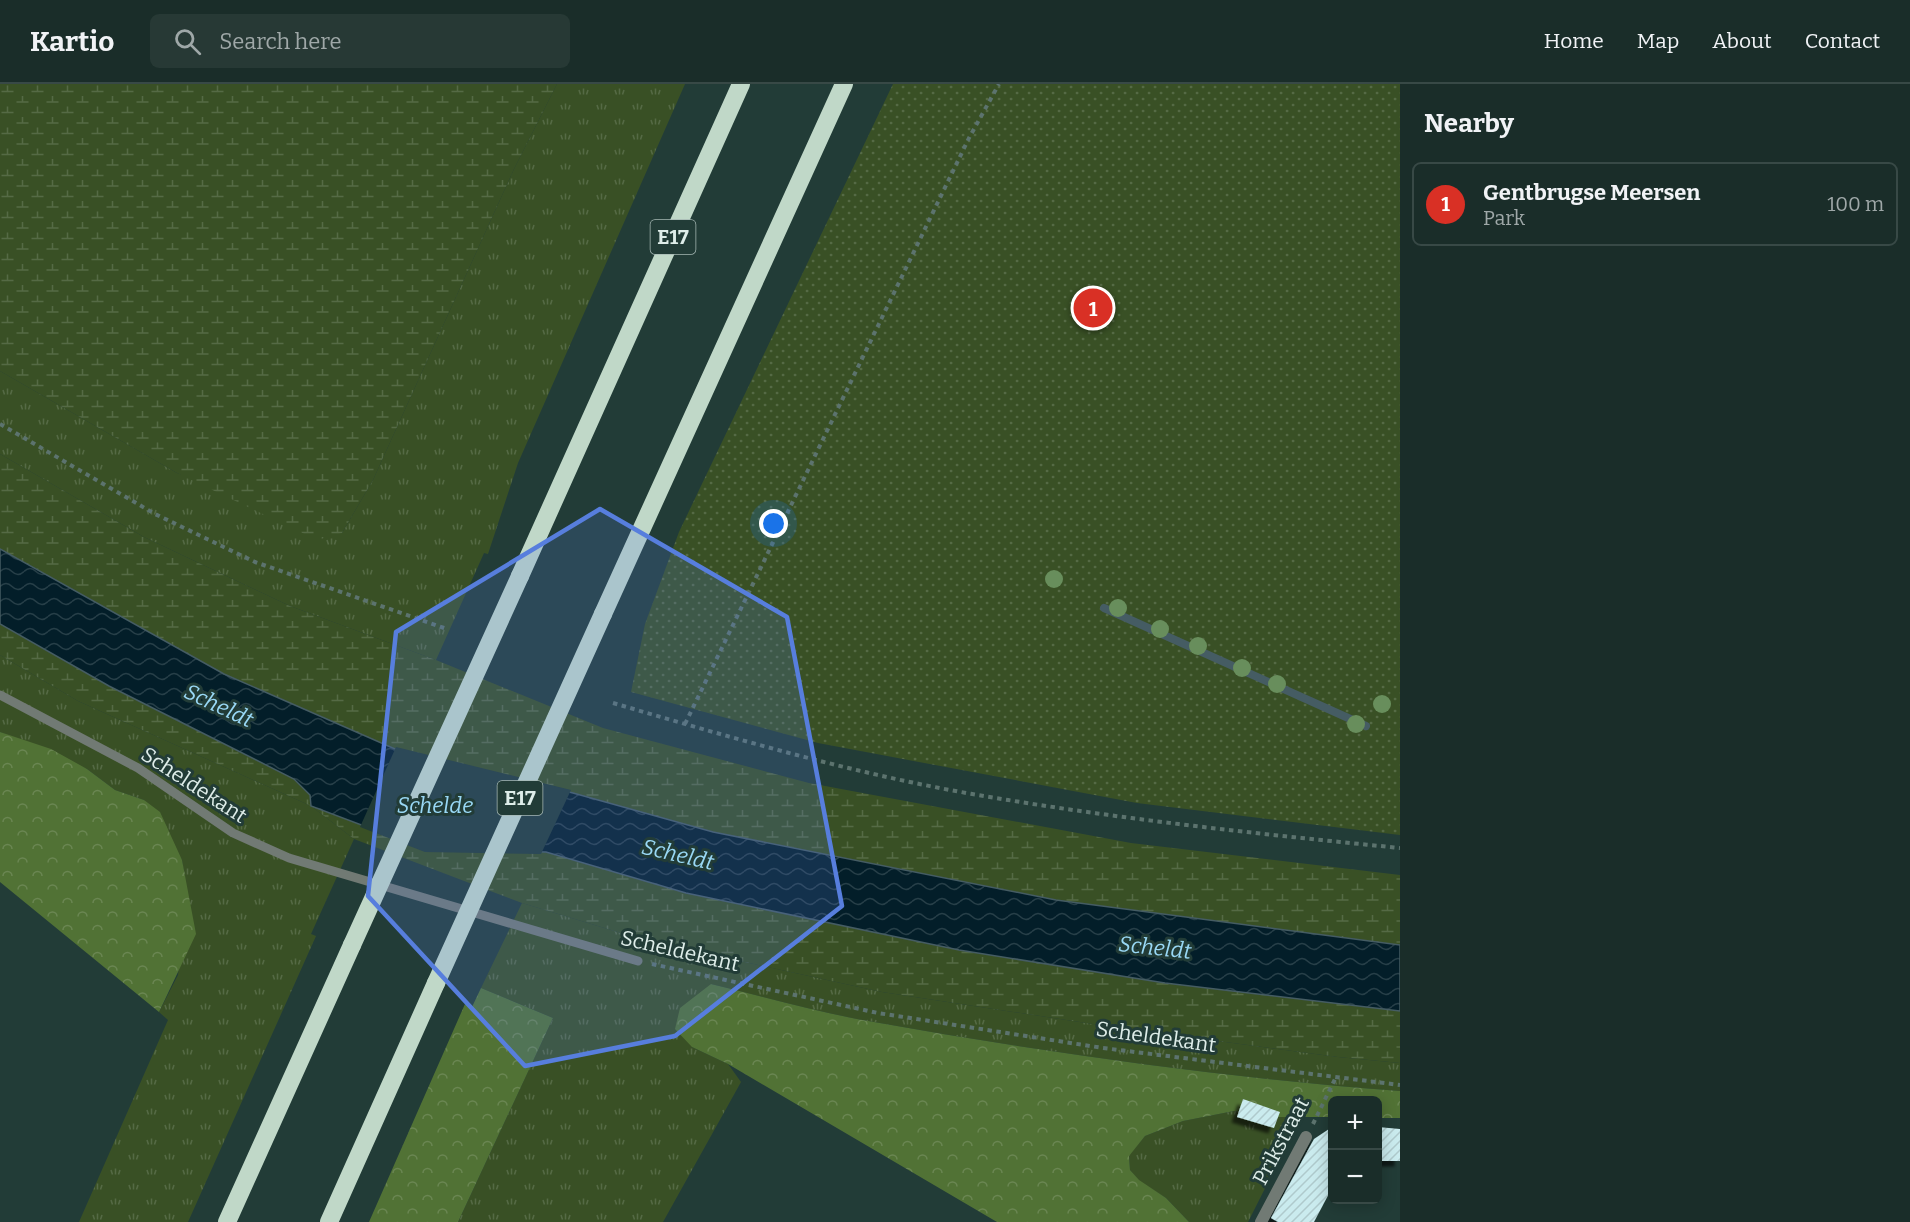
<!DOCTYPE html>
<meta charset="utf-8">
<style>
:root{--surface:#1a2d29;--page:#273935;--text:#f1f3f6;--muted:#9fa8a8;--line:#384946;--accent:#d93025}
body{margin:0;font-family:Bitter,serif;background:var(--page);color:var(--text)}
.controls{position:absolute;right:18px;bottom:18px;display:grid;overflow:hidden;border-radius:9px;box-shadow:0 3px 15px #0003}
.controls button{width:54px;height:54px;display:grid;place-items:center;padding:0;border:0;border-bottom:2px solid var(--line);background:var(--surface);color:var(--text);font:30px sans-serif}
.you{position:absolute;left:774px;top:440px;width:21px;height:21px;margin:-15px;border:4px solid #fff;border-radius:50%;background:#1a73e8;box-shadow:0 0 0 9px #1a73e833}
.badge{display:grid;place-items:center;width:39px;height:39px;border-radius:50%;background:var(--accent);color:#fff;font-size:20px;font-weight:700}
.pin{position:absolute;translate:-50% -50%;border:3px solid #fff;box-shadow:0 2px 6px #0006}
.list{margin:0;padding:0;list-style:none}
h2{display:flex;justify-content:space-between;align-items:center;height:78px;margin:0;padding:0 24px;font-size:26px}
h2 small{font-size:20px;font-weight:400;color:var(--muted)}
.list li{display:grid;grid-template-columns:39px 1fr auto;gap:18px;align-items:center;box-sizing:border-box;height:84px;margin:0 12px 12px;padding:0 12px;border:2px solid var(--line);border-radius:9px}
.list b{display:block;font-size:22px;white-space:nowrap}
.list p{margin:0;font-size:20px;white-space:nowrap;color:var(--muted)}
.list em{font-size:20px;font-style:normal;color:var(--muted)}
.icon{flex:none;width:33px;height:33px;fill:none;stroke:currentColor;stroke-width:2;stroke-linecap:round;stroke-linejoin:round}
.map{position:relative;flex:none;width:1400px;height:1138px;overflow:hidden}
header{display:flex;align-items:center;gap:36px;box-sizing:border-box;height:84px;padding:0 30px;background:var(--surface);border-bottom:2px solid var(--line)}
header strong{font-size:28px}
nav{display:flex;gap:33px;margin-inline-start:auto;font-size:21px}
.search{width:420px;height:54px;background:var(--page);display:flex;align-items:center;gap:15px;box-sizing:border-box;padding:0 21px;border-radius:9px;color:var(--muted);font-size:22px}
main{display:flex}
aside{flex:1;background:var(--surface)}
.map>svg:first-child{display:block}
.grass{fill:url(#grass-tufts)}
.forest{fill:url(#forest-crowns)}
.wetland{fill:url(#wetland-marsh)}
.park{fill:url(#park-dots)}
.water{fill:url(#water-waves);stroke:#455c63;stroke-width:1.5}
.pier{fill:#223c37}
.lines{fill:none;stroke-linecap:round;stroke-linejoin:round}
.stream{stroke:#455c63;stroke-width:8}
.building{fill:url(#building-hatch);filter:url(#shadow)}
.path{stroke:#5c736e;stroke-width:4;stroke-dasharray:4.5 4.5;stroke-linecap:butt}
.service{stroke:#717a74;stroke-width:9}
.minor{stroke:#717a74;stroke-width:12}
.motorway{stroke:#c0d8c8;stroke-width:18}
.motorway-bridge{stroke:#c0d8c8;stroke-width:18}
.tree{fill:#688e5c}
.marked{fill:#577edd;fill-opacity:0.2;stroke:#577edd;stroke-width:4.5;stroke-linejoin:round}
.labels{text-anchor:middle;stroke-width:6;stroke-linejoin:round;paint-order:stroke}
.shield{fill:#223c37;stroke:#a6b8b4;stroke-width:1.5}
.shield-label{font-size:20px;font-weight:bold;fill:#deede9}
.street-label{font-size:21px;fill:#deede9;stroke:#223c37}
.water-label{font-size:22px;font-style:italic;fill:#99d8f5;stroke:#223c37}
</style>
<header>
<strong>Kartio</strong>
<div class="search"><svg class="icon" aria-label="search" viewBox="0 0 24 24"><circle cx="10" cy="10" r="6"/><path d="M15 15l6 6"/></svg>Search here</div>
<nav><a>Home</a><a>Map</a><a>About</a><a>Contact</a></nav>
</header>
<main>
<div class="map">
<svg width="1400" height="1138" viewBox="0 0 1400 1138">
<defs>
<pattern id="grass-tufts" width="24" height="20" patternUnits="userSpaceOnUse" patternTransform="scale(1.5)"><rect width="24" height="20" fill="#395025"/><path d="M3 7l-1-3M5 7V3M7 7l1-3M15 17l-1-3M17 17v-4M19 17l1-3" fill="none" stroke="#556a45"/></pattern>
<pattern id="forest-crowns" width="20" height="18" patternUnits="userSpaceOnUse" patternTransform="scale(1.5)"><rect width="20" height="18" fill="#517235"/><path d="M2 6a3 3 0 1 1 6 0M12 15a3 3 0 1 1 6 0" fill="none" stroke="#6a8652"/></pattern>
<pattern id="wetland-marsh" width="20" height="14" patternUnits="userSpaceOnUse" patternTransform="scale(1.5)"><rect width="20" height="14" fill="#395025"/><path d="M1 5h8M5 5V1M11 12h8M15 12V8" fill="none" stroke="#556a45"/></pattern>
<pattern id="park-dots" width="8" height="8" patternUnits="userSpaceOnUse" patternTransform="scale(1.5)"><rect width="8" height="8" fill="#395025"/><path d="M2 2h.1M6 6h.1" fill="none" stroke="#556a45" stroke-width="1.8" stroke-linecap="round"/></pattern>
<pattern id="water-waves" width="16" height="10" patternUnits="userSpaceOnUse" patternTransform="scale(1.5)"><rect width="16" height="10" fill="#031e29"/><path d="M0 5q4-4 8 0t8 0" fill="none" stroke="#273f48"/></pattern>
<pattern id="building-hatch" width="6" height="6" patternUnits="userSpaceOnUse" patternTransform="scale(1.5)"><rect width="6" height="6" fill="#caebee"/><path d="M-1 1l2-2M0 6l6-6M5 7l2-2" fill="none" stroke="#afcacc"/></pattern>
<filter id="shadow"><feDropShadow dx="-5.5" dy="5.5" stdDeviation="1.5" flood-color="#0009"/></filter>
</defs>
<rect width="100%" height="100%" fill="#223c37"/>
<g class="grass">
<path d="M557,0H685L518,379L488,470L484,469L436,576L290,522L144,453L0,370V287L177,389L342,449L373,396L514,85Z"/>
<path d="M0,571L78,617L311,722L354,755L311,850L316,852L188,1138H79L168,936L159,928L178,891L187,810L182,776L144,716L115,706L87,685L0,648Z"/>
<path d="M522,819L644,856L882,908L1106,942L1338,973L1400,979V1007C1225,994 1048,969 874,938C820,929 765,913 711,900L692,963L728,980L741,998L663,1138H458L553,934L481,904Z"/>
<path d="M1234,1027L1301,1033L1248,1138H1189L1166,1114L1139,1097L1130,1086L1129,1071L1145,1052L1183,1037Z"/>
</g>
<g class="forest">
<path d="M0,648L51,665L87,685L115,706L144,716L160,728L182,776L196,850L159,928L0,798Z"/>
<path d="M711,900C765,913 820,929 874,938C1048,969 1225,994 1400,1007V1034H1378V1016H1332V1033H1279L1234,1027L1183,1037L1145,1052L1129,1072L1130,1086L1139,1096L1166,1114L1189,1138H997L728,980L692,963L675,945L680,924Z"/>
<path d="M481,904L553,934L458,1138H369L465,920L472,923Z"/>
</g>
<g class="wetland">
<path d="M0,0H557L514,85L373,396L342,449L317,456L177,389L0,287Z"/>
<path d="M0,370L144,453L290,522L436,576L603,644L809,699L1131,759L1400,791V861L1056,816L713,748L573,709L395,665L224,590L0,465Z"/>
<path d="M0,540L109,602L294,695L310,711L425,765L546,768L686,809L959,866L1165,899L1400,927V979L1338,973L1106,942L882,908L644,856L522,819L354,755L311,722L78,617L0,571Z"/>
</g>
<path class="park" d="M893,0H1400V751L1137,719L818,659L631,608L645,540L679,448Z"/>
<path class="water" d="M0,465L224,590L395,665L573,709L713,748L1056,816L1400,861V927L1165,899L959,866L686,809L546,768L425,765L311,722L310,711L294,695L109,602L0,540Z"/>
<path class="pier" d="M396,663L571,706L541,770L425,768L360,743Z"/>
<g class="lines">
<path class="stream" d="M1104,524L1366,642"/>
</g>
<g class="building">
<path d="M1243,1015L1280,1028L1274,1044L1237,1033Z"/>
<path d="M1332,1043V1104L1314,1138H1278L1271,1134L1314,1055Z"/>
<path d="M1378,1043L1400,1045V1077H1378Z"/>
</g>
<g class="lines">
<g class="path">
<path d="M0,340L155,430L255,478L447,545"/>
<path d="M613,619C733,654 854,690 978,711C1118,735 1259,750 1400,764"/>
<path d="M685,640L969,54L999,0"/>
<path d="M652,880L878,929L1103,964L1400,1001"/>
<path d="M1313,1040L1335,995"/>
</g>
<path class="service" d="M0,611L138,684L233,749L289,774L638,877"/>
<path class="minor" d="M1261,1138L1306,1053"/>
<g class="motorway">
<path d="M520,492L741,0"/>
<path d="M603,530L844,0"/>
<path d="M227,1138L352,861"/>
<path d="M329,1138L436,899"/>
</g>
<g class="motorway-bridge">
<path d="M352,861L520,492"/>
<path d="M436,899L603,530"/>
</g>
</g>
<g class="tree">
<circle cx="1054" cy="495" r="9"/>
<circle cx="1118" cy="524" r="9"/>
<circle cx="1160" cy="545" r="9"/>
<circle cx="1198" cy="562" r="9"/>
<circle cx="1242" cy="584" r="9"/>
<circle cx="1277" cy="600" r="9"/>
<circle cx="1382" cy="620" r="9"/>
<circle cx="1356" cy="640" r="9"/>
</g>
<path class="marked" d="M600,425L787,533L842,822L675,952L525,982L368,812L396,548Z"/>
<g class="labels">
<g class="shield">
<rect x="650.5" y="136" width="45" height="34" rx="4.5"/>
<rect x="497.5" y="697" width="45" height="34" rx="4.5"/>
</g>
<g class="shield-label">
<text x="673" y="160">E17</text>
<text x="520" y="721">E17</text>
</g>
<g class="street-label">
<text transform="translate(194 701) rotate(33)" y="7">Scheldekant</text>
<text transform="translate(680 867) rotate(13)" y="7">Scheldekant</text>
<text transform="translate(1156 953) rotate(8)" y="7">Scheldekant</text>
<text transform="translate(1281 1057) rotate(-62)" y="7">Prikstraat</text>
</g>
<g class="water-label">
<text transform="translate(219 621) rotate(25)" y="8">Scheldt</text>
<text x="435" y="729">Schelde</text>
<text transform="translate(678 770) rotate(13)" y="8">Scheldt</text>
<text transform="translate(1155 863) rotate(6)" y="8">Scheldt</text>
</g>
</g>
</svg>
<div class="controls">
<button>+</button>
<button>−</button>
</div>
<div class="you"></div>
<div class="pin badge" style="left:1093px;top:224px">1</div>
</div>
<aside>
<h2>Nearby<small></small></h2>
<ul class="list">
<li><span class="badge">1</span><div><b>Gentbrugse Meersen</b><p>Park</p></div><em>100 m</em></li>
</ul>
</aside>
</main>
